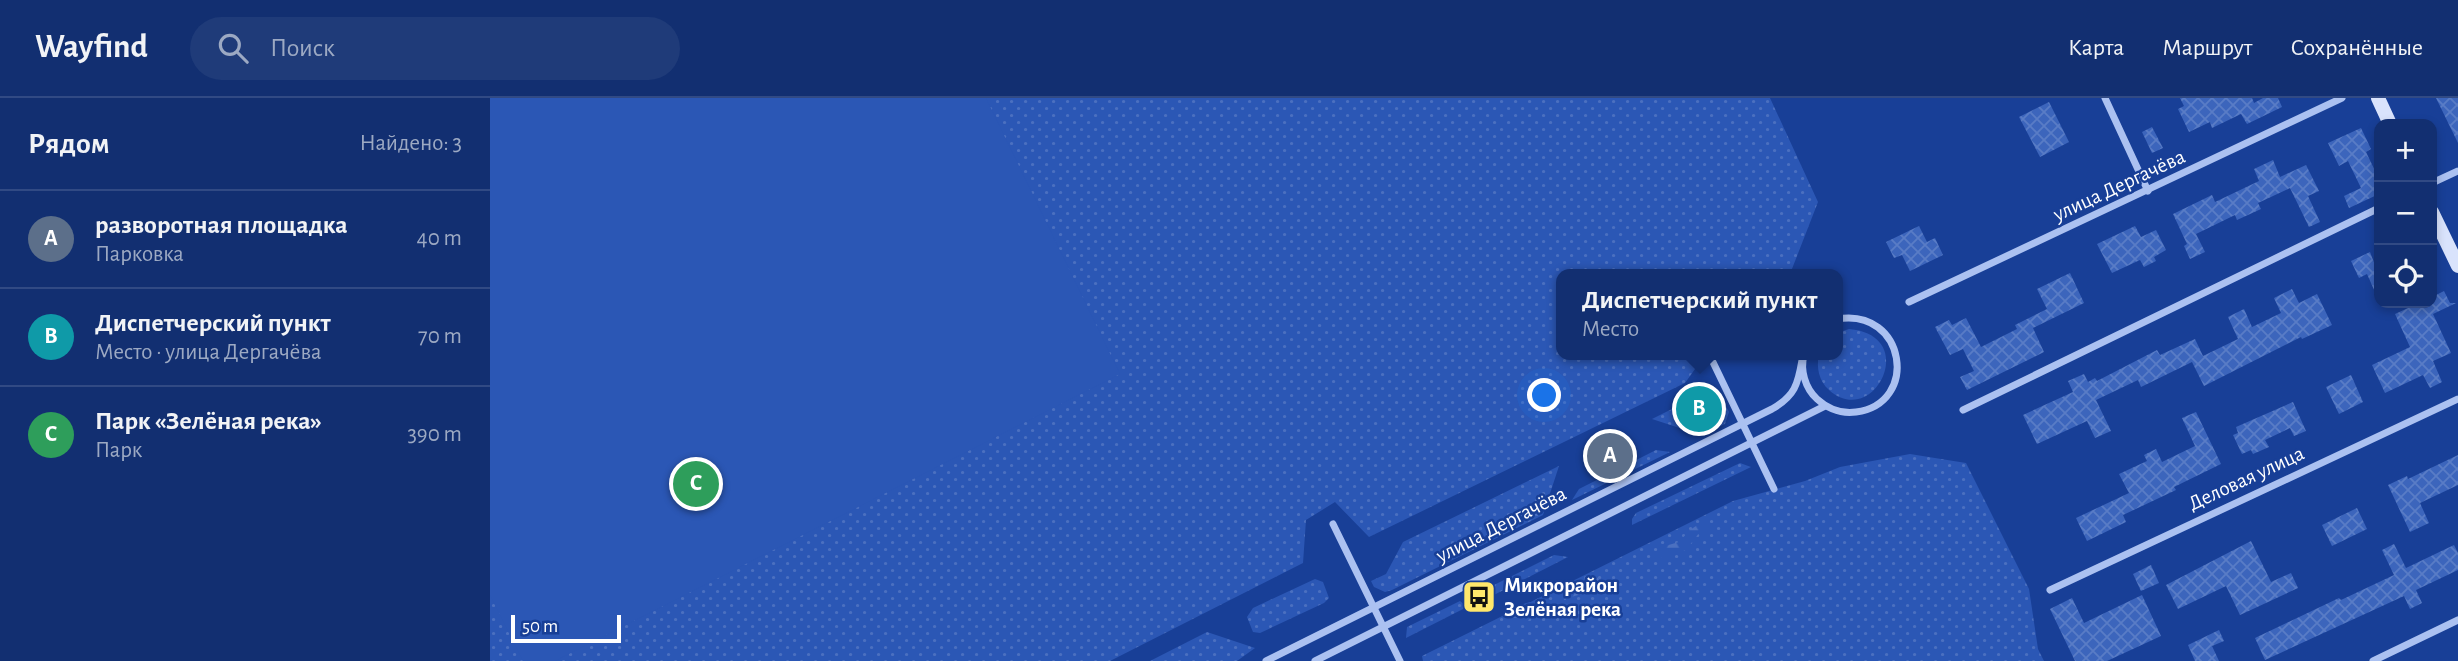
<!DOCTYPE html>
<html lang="ru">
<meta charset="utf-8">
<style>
:root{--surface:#122f71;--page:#1f3b79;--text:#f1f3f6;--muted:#9ca9c3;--line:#314a84;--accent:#ffe76b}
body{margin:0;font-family:"Alegreya Sans",sans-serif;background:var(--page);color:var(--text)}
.controls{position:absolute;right:21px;top:21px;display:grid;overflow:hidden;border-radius:14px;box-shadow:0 4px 10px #0003}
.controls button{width:63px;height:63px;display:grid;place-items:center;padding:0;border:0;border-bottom:2px solid var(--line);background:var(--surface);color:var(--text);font:35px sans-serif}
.scale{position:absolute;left:21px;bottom:18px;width:110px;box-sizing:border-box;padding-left:7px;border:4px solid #fff;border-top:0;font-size:19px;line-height:24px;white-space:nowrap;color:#fff;-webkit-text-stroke:5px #183f97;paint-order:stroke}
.you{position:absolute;left:1055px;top:298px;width:24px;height:24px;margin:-18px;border:5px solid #fff;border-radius:50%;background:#1a73e8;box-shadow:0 0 0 10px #1a73e833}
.badge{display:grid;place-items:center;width:46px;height:46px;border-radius:50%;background:var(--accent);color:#fff;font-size:23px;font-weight:700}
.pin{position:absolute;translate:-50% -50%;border:4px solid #fff;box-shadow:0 2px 7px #0006}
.popup{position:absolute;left:1066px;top:171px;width:287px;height:91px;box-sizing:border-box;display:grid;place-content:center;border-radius:14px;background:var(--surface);filter:drop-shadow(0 2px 5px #0005);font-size:23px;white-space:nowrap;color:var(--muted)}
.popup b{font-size:26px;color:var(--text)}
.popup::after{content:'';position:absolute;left:50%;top:100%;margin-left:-14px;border:14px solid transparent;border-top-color:var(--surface)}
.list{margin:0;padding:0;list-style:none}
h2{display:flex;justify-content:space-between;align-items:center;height:91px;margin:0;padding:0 28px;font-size:30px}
h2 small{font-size:23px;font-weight:400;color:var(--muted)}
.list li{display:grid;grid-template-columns:46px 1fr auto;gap:21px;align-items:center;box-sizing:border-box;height:98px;padding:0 28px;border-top:2px solid var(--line)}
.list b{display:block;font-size:26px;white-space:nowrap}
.list p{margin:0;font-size:23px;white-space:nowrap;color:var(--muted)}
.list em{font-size:23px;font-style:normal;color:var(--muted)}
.icon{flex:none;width:38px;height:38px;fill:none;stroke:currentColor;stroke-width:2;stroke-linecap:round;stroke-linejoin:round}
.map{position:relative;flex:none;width:1968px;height:563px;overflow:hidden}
header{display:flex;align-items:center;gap:42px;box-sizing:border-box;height:98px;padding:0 35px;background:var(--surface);border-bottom:2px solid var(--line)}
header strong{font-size:33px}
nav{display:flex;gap:38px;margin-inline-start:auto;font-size:24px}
.search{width:490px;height:63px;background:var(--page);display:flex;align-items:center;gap:18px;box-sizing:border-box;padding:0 24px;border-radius:38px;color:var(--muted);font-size:26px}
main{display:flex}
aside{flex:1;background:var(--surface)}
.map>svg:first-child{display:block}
.grass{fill:url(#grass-dots)}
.forest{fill:url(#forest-firs)}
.park{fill:#2b57b5}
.building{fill:url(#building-cross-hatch)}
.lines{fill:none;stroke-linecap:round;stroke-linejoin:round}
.street{stroke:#abc1f1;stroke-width:7}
.secondary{stroke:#d9e3fc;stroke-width:14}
.labels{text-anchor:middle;stroke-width:5;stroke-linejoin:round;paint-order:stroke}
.street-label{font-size:21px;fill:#fff;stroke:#183f97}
.poi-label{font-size:21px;font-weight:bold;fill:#fff;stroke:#183f97;text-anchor:start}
</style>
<header>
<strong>Wayfind</strong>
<div class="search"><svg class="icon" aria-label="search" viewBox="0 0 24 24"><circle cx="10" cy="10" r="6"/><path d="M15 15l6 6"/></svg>Поиск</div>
<nav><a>Карта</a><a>Маршрут</a><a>Сохранённые</a></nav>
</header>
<main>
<aside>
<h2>Рядом<small>Найдено: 3</small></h2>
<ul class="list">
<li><span class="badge" style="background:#5c6f8a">A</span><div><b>разворотная площадка</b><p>Парковка</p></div><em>40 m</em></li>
<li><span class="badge" style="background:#0f9aa8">B</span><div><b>Диспетчерский пункт</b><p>Место · улица Дергачёва</p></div><em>70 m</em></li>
<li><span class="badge" style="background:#2e9e5b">C</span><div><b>Парк «Зелёная река»</b><p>Парк</p></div><em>390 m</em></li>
</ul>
</aside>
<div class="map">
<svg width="1968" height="563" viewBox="0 0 1968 563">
<defs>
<pattern id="grass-dots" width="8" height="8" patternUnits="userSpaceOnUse" patternTransform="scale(1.75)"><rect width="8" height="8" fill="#2b57b5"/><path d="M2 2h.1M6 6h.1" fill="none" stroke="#4b70c0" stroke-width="1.8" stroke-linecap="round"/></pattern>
<pattern id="forest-firs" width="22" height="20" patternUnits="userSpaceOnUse" patternTransform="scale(1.75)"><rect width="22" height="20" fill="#2b57b5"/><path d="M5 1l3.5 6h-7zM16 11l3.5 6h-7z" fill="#4b70c0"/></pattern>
<pattern id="building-cross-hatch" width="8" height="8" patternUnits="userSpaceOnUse" patternTransform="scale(1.75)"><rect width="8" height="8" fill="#3c65bc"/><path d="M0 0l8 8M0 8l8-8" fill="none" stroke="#597cc6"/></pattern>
</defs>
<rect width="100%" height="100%" fill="#183f97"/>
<g class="grass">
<path d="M0,0H1280L1328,104L1300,176H1071V257H1215L1195,285L879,439L845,404L816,422L813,465L620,563H0Z"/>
<path d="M1359,231C1431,237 1384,332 1339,292C1329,283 1326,269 1329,257H1347V235Z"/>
<path d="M1226,289L1239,314L1235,326L1211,337L1162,321Z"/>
<path d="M1166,352L1180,354L1082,402L1089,391Z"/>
<path d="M1420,356L1476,365L1539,491L1548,551L1554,563H933L932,558L1243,403L1315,383L1350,369Z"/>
<path d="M1250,365L1261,369L1142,427V421L1146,415Z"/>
<path d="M1069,368L1053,417L902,492L895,494L884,489L881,483L896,476L913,444Z"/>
<path d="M1064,457L1078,459L996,501V493L1000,489Z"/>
<path d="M825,481L833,484L839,500L834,505L770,535L763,534L757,519L763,510Z"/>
<path d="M970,503L977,509L916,540L917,529Z"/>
<path d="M717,534L765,550L747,563H660Z"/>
</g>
<g class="forest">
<path d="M1212,424L1219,426L1224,431L1222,436L1209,435L1196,452L1173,461L1167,457L1168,450L1189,444L1200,432Z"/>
<path d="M1104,478L1108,480L1110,484L1102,493L1074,501L1067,518L1061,521L1044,517L1035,525L1028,527L1020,523L1018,518L1030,507L1040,504L1055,510C1067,504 1065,489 1077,482L1091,486Z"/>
</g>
<path class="park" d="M0,0H496L630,276L65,563H33L0,497Z"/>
<g class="building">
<path d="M1690,0H1762L1764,5L1773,0H1788L1792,9L1757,26L1751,16L1722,30L1720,24L1699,34L1688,11L1694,8Z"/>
<path d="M1946,0H1968V45Z"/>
<path d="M1559,4L1579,44L1550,59L1529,19Z"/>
<path d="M1662,29L1673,50L1662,55L1652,34Z"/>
<path d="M1871,30L1881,51L1876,54L1889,81V96L1859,110L1854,98L1871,90L1858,63L1849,68L1838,45Z"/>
<path d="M1783,62L1790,79L1816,67L1829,93L1818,98L1830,124L1819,129L1800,90L1768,105L1771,111L1747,122L1745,117L1706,136L1715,154L1700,161L1694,148L1697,146L1683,116L1722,97L1725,104L1769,83L1764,71Z"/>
<path d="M1429,128L1437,144L1445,140L1453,157L1420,173L1412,157L1404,160L1396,144Z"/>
<path d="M1645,128L1651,139L1666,132L1676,152L1664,159L1666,163L1654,169L1650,162L1622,175L1607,146Z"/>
<path d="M1880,154L1885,167L1889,165V203L1877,176L1869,180L1861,163Z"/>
<path d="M1580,175L1594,205L1543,230L1554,254L1477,292L1470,279L1484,273L1473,251L1460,257L1445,229L1459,222L1462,227L1476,220L1491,249L1527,231L1525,227L1557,211L1547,191Z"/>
<path d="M1802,191L1809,205L1827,196L1842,227L1812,241L1811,239L1714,288L1702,264L1651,289L1648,282L1606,302L1621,333L1605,340L1597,323L1547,346L1533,317L1583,294L1578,283L1594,276L1598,284L1605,280L1607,283L1667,252L1670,257L1705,241L1713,258L1748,241L1738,219L1754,211L1762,229L1791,215L1784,200Z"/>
<path d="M1954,193L1960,205H1966L1943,216L1961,255L1943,263L1952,284L1940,290L1933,277L1895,295L1882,267L1920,249L1905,216L1929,205H1942V199Z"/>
<path d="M1861,277L1873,304L1849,316L1836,289Z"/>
<path d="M1214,290L1229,320L1205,332L1190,302Z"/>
<path d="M1803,304L1816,333L1804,338L1800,330L1775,342L1779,349L1763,356L1761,352L1752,356L1743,337L1748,335L1746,329Z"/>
<path d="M1706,314L1731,366L1684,389L1686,392L1633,417L1636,424L1597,443L1586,420L1639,395L1629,376L1657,363L1654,357L1666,351L1672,364L1705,348L1692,320Z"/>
<path d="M1968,357V387L1930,405L1939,425L1920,434L1898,387L1917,378L1918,381Z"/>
<path d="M1867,410L1877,431L1842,448L1832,427Z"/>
<path d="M1761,443L1781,484L1801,475L1808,490L1750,517L1736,488L1688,511L1676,487Z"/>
<path d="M1904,446L1916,470L1964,447L1968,455V472L1926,492L1932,505L1920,511L1914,498L1775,562L1765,540L1849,500L1851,502L1904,477L1892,452Z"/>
<path d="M1661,467L1669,485L1651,493L1643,476Z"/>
<path d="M1652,497L1671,538L1617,563H1585L1560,511L1582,500L1594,525Z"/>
<path d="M1729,532L1734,543L1722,548L1729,563H1705L1698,547Z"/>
</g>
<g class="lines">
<g class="street">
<path d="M1615,0L1658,93"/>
<path d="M1942,85L1968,73"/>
<path d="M1419,204L1852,0"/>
<path d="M1314,257C1310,272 1315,290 1327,301C1338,311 1351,316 1366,314C1430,306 1416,209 1347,221"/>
<path d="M1221,260L1284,391"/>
<path d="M1473,312L1889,110"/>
<path d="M843,426L910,563"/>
<path d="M1560,492L1968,301"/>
<path d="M776,563L1282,311C1305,298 1308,286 1312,262"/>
<path d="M825,563L1335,308"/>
<path d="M1883,563L1968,522"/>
</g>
<g class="secondary">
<path d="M1888,0L1900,26"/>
<path d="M1942,114L1968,168"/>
</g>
</g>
<defs>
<symbol id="bus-square" viewBox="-11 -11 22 22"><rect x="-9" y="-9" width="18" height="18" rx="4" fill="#ffe76b" stroke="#183f97"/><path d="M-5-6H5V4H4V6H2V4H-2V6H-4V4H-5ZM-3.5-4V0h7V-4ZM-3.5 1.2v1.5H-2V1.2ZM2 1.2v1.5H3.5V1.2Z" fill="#111"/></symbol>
</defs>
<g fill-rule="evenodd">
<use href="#bus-square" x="970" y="480" width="38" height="38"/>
</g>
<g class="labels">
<g class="street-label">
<text transform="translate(1629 87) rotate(-25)" y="7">улица Дергачёва</text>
<text transform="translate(1756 380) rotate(-25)" y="7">Деловая улица</text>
<text transform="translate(1011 426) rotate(-27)" y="7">улица Дергачёва</text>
</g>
<g class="poi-label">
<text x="1014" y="494">Микрорайон<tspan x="1014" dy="24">Зелёная река</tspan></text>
</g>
</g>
</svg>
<div class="controls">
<button>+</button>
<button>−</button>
<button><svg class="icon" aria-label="locate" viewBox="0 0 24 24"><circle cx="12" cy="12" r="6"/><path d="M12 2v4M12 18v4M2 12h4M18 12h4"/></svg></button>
</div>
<div class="scale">50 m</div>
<div class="you"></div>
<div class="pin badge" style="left:1120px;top:358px;background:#5c6f8a">A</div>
<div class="pin badge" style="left:1209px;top:311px;background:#0f9aa8">B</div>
<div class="popup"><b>Диспетчерский пункт</b>Место</div>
<div class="pin badge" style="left:206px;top:386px;background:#2e9e5b">C</div>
</div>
</main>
